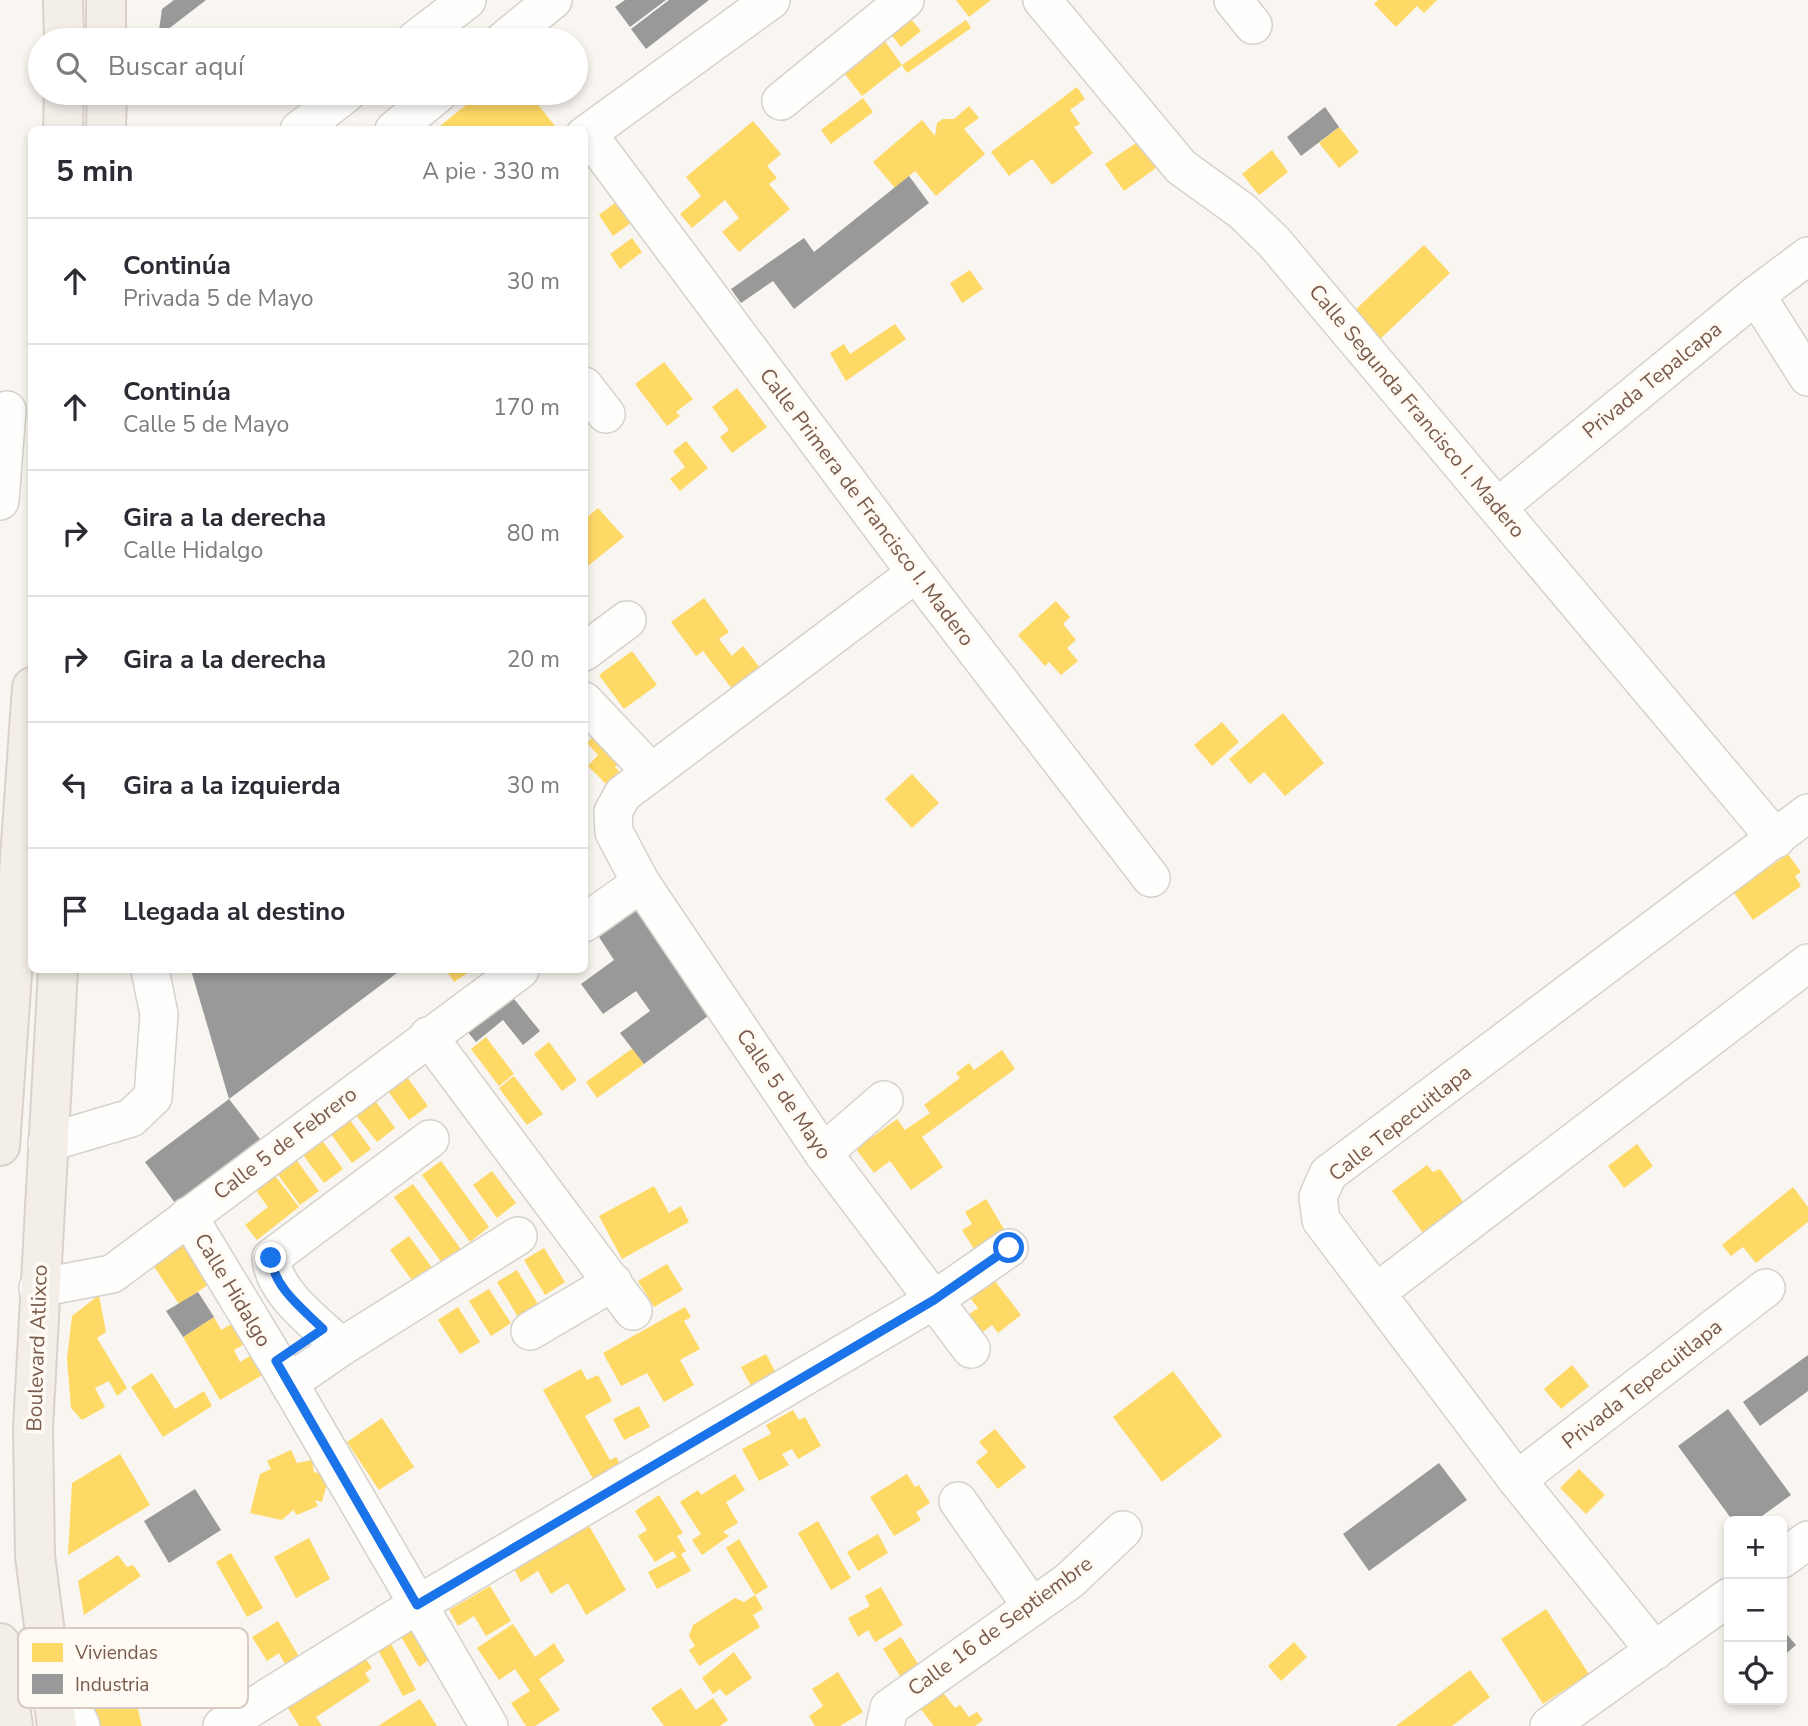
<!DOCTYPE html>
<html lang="es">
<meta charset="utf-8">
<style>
:root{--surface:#fff;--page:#f2f2f3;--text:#2b2b33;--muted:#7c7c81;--line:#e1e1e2}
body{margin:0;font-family:"Nunito Sans",sans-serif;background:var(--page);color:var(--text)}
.controls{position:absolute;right:21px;bottom:21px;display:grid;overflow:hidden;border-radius:10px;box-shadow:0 4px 10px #0003}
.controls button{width:63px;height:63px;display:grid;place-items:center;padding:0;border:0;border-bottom:2px solid var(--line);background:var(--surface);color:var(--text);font:35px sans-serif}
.stop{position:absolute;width:21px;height:21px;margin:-16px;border:5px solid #1a73e8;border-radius:50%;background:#fff}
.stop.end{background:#1a73e8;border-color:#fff;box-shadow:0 2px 7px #0008}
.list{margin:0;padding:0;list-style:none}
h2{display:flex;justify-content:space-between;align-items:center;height:91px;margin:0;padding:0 28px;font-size:30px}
h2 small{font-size:23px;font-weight:400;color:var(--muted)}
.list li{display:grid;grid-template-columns:46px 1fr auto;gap:21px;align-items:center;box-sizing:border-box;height:126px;padding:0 28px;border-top:2px solid var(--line)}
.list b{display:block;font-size:26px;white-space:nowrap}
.list p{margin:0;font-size:23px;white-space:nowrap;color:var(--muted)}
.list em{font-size:23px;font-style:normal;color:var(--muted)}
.icon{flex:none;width:38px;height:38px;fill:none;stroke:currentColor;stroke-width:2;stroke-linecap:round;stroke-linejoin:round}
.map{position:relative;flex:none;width:1808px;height:1726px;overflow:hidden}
.search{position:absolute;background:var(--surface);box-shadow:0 4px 10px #0003;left:28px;top:28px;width:560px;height:77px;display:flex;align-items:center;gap:18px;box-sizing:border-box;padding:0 24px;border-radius:38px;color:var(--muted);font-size:26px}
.panel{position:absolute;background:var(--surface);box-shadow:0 4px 10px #0003;left:28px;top:126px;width:560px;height:847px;border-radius:10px}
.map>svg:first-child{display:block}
.homes{fill:#ffd966}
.industry{fill:#999}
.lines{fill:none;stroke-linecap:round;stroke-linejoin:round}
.minor-casing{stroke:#d7d1cb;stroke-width:40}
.major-casing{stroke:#dad1cc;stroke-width:42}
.minor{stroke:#fefefd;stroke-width:37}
.major{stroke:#f3eee8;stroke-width:38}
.route{stroke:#1a73e8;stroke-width:9}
.labels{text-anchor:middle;stroke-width:7;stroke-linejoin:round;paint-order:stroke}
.street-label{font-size:21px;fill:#7a5c4d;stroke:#fffaf3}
.key{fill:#fffaf3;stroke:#d7cbc1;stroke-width:2}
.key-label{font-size:19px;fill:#7a5c4d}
</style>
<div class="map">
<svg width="1808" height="1726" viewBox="0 0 1808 1726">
<rect width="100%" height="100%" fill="#f9f5f0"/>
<g class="homes">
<path d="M956,0H991L969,17Z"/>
<path d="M1378,0H1437L1424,13L1417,6L1396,27L1374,4Z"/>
<path d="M904,11L921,31L901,47L885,27Z"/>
<path d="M966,20L971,28L907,73L902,65Z"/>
<path d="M878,32L902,65L862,96L837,64Z"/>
<path d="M1077,87L1085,99L1070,110L1080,124L1074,127L1093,153L1052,185L1032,159L1009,176L991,152Z"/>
<path d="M481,93H529L558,130H435Z"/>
<path d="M863,98L873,112L831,144L821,130Z"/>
<path d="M969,106L979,118L964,129L985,154L936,196L915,171L895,188L873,162L922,120L935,136L937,123L943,119H954Z"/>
<path d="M753,121L781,154L767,166L777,178L769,184L790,209L739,252L722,232L739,218L725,200L692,228L680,214L701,196L686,177Z"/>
<path d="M1339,127L1359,152L1339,168L1319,143Z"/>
<path d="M1142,139L1160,165L1124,191L1105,164Z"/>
<path d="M1272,150L1288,172L1259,195L1242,174Z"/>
<path d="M623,197L638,218L613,236L599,215Z"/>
<path d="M632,238L642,252L620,269L610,254Z"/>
<path d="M1424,245L1450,273L1379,340L1353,312Z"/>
<path d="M970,270L983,289L962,303L950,283Z"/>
<path d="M895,324L906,339L846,381L830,353L844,344L850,354Z"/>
<path d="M664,362L693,399L676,412L680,416L667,426L635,384Z"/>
<path d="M737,388L767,427L732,453L720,437L729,430L712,407Z"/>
<path d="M686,441L708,468L680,491L670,479L685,467L673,451Z"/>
<path d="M598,508L624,537L584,569V520Z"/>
<path d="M704,598L729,632L719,639L732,656L743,646L764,673L736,694L703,651L696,656L671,622Z"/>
<path d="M1056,601L1070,617L1063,624L1076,640L1067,648L1078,661L1061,675L1049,662L1045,666L1018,635Z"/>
<path d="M632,651L657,685L624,709L599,675Z"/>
<path d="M1283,713L1324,763L1285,796L1264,772L1250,784L1229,759Z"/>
<path d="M1222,722L1239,742L1212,766L1194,745Z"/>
<path d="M599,730L626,757L615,767L624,776L611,789L588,766L598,755L587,743Z"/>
<path d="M912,774L939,803L912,828L885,799Z"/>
<path d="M1788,854L1801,872L1795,876L1801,886L1753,920L1730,887L1754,870L1762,872Z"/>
<path d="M446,970H472L454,982Z"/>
<path d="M486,1037L514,1074L499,1086L471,1049Z"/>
<path d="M549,1042L577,1080L562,1091L534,1054Z"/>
<path d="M633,1048L644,1064L597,1098L586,1082Z"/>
<path d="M1002,1050L1015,1069L922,1137L943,1167L911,1190L890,1161L874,1173L856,1149L897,1119L905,1130L930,1113L924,1105L960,1078L956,1073L969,1063L974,1070Z"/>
<path d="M404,1073L428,1106L409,1120L385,1087Z"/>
<path d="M514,1076L543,1114L527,1125L499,1088Z"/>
<path d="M371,1095L395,1128L377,1142L352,1110Z"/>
<path d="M347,1116L371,1149L352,1163L328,1130Z"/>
<path d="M319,1136L343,1169L324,1183L300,1151Z"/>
<path d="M1637,1144L1653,1166L1624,1188L1608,1166Z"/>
<path d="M295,1158L319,1191L300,1205L276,1172Z"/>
<path d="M441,1161L489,1227L470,1242L422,1175Z"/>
<path d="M1427,1165L1433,1172L1440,1169L1464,1203L1423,1233L1392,1191Z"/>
<path d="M492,1171L516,1203L497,1218L473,1185Z"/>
<path d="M273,1173L299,1207L257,1240L245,1225L268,1207L254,1188Z"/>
<path d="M413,1184L461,1249L442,1263L394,1197Z"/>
<path d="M654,1186L669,1213L681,1206L689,1222L622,1259L599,1216Z"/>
<path d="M1793,1187L1808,1207V1222L1756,1263L1743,1247L1731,1256L1722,1245Z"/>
<path d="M986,1199L1007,1234L982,1249H974L962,1230L972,1224L965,1212Z"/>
<path d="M409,1236L433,1269L414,1283L390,1250Z"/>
<path d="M187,1239L214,1281L179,1304L151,1262Z"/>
<path d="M544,1248L565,1282L545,1295L524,1260Z"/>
<path d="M667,1264L683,1290L654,1307L638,1281Z"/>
<path d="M517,1270L538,1304L518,1317L497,1282Z"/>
<path d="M994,1280L1021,1315L998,1333L992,1325L981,1333L968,1315L978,1308L967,1294Z"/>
<path d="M489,1289L511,1323L491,1336L469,1301Z"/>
<path d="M99,1295L106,1332L97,1338L127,1388L117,1396L109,1381L95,1388L105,1407L82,1420L71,1408L67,1358L72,1316Z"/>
<path d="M458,1307L480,1342L460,1354L438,1320Z"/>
<path d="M685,1307L691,1317L684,1321L700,1349L680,1360L694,1385L664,1402L647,1373L621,1386L603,1353Z"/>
<path d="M214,1317L221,1330L240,1319L252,1340L234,1350L240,1362L255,1353L266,1373L220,1400L183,1337Z"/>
<path d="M766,1354L777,1375L752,1388L741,1367Z"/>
<path d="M1572,1365L1589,1386L1561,1409L1544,1389Z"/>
<path d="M581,1369L587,1380L598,1375L612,1401L585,1416L610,1460L616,1457L624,1470L597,1486L543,1390Z"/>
<path d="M1173,1371L1222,1436L1162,1482L1113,1417Z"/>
<path d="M152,1373L175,1409L204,1391L212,1406L163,1437L131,1387Z"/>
<path d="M639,1406L650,1427L624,1440L613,1419Z"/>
<path d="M793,1410L799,1420L805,1417L821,1446L798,1459L792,1449L782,1454L789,1465L759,1481L742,1449L771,1434L766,1425Z"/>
<path d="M382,1418L414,1467L379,1490L347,1442Z"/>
<path d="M995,1429L1026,1467L998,1489L976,1462L988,1452L979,1442Z"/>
<path d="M291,1450L297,1463L312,1460L314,1472L329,1476L322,1502L315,1500L318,1506L297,1515L293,1510L282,1520L250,1513L260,1474L271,1469L267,1461Z"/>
<path d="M120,1454L150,1505L68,1555L72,1483Z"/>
<path d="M1579,1469L1605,1495L1586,1514L1560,1488Z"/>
<path d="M735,1474L745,1490L726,1502L738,1523L723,1532L729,1536L702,1555L692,1540L701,1534L680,1502L698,1490L701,1495Z"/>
<path d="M907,1474L915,1487L919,1485L930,1503L916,1512L921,1520L894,1536L870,1497Z"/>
<path d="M659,1495L683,1533L677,1536L686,1551L681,1554L691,1571L657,1589L648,1572L677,1557L673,1551L655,1562L638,1536L647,1530L635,1511Z"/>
<path d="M818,1521L851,1578L831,1590L798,1533Z"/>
<path d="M588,1524L626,1590L586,1615L568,1583L551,1594L538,1571L521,1582L513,1567Z"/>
<path d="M878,1534L888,1553L858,1571L847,1552Z"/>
<path d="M309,1538L330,1579L296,1598L274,1557Z"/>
<path d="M739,1539L768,1587L755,1595L726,1548Z"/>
<path d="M231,1553L263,1608L247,1617L216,1562Z"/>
<path d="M118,1555L127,1567L133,1565L141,1576L84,1615L78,1581Z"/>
<path d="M490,1586L511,1621L486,1636L474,1616L458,1626L449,1610Z"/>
<path d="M881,1587L903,1625L875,1642L868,1630L858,1637L848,1618L870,1606L865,1596Z"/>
<path d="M755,1595L763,1609L753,1615L760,1627L699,1666L689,1650L695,1646L689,1636L693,1625L735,1598L744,1602Z"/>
<path d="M1546,1609L1589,1674L1543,1704L1501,1639Z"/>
<path d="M278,1621L300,1658L286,1666L279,1653L267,1661L252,1637Z"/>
<path d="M420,1624L433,1657L419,1667L400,1635Z"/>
<path d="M513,1624L535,1657L554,1643L565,1661L539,1679L560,1710L535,1726H526L511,1703L530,1691L515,1669L499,1680L477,1648Z"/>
<path d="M901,1637L920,1667L902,1679L883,1649Z"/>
<path d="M390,1642L416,1690L403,1696L377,1648Z"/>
<path d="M1294,1642L1307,1657L1281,1681L1268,1666Z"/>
<path d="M734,1652L752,1678L726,1696L720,1689L713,1694L702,1678Z"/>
<path d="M365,1658L372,1668L365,1673L370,1681L316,1717L322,1726H299L286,1705Z"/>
<path d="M1470,1670L1490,1697L1452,1726H1396Z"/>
<path d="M838,1672L863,1712L840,1726H815L809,1716L823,1706L812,1689Z"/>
<path d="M116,1676L123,1705L136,1702L142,1726H95L84,1684Z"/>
<path d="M937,1685L955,1708L960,1705L969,1717L977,1712L983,1720L975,1726H934L915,1702Z"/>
<path d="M681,1688L696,1710L713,1698L728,1720L720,1726H664L651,1708Z"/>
<path d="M420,1699L437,1726H378Z"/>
</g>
<g class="industry">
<path d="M174,0H206L158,37L162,9Z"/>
<path d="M625,0H666L630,27L615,7Z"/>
<path d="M669,0H709L646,49L631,29Z"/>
<path d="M1325,107L1339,127L1301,156L1287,137Z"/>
<path d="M909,176L929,203L794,309L773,281L741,303L731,289L804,238L814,252Z"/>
<path d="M639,909L712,1013L644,1064L620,1033L650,1011L636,991L603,1014L581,984L614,960L599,937Z"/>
<path d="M191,970H401L229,1099Z"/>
<path d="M510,994L540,1031L523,1045L503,1020L476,1042L466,1030Z"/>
<path d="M229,1099L260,1139L175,1203L145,1162Z"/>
<path d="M198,1292L214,1317L183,1337L166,1311Z"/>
<path d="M1808,1355V1391L1760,1426L1743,1402Z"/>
<path d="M1728,1409L1791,1495L1755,1521H1733L1678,1446Z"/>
<path d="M1439,1463L1467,1500L1369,1571L1343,1534Z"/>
<path d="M195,1489L221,1530L169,1563L144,1521Z"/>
<path d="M1782,1629L1796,1645L1782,1657Z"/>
</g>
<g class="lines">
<defs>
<g id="minor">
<path d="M1042,0L1181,167L1242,211L1274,242L1776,839"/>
<path d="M1233,0L1253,25"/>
<path d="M415,40L467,0"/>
<path d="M504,40L553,0"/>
<path d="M781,101L905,0"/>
<path d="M299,130L347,93"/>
<path d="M394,130L439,93"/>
<path d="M588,134L916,573L1151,878"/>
<path d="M584,136L771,0"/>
<path d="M1756,295L1808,377"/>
<path d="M584,386L606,414"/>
<path d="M0,501L7,410"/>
<path d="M1499,506L1756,295L1808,256"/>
<path d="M916,573L623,794L613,812L614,832L641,883L823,1153L971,1349"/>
<path d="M584,652L627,620"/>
<path d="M584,701L650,771"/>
<path d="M584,923L641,883"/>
<path d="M428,1036L633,1311"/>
<path d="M430,1139L271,1258C274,1294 317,1323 341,1347L518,1236"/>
<path d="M47,1143L131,1118L153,1097L159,1014L150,970"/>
<path d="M823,1153L884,1100"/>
<path d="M188,1216L276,1361L489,1726"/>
<path d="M38,1288L112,1274L520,970"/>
<path d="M1377,1292L1808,963"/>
<path d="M530,1331L613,1282"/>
<path d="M289,1383L341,1347"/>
<path d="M1517,1480L1766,1288"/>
<path d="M958,1501L1032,1607"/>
<path d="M1782,1559L1808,1540"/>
<path d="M1655,1651L1517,1480L1321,1220L1318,1197L1328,1174L1808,813"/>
<path d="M51,1700L78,1719L81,1726"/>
<path d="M222,1726L417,1605L934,1300L1009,1248"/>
<path d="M885,1726L889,1708L1069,1581L1123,1530"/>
<path d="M1549,1726L1729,1597"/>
</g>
<g id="major">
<path d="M63,0L64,40"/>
<path d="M106,0V40"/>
<path d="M63,130L64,93"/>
<path d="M106,130L107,93"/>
<path d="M0,1146L32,687"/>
<path d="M0,1643L13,1726"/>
<path d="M57,1726L35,1556L33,1428L58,970"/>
</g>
</defs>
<use href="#minor" class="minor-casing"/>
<use href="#major" class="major-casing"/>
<use href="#minor" class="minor"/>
<use href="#major" class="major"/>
</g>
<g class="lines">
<path class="route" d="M271,1258C274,1288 303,1309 323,1329L276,1361L417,1605L934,1300L1009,1248"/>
</g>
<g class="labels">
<g class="street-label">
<text transform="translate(1652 380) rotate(-39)" y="7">Privada Tepalcapa</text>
<text transform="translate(1417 411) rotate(50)" y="7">Calle Segunda Francisco I. Madero</text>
<text transform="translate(867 507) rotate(53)" y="7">Calle Primera de Francisco I. Madero</text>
<text transform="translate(784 1094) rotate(56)" y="7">Calle 5 de Mayo</text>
<text transform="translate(1400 1123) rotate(-38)" y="7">Calle Tepecuitlapa</text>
<text transform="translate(285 1143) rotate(-37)" y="7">Calle 5 de Febrero</text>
<text transform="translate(233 1290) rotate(59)" y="7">Calle Hidalgo</text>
<text transform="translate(37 1348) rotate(-88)" y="7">Boulevard Atlixco</text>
<text transform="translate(1642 1384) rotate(-38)" y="7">Privada Tepecuitlapa</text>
<text transform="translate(1000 1626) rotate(-36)" y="7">Calle 16 de Septiembre</text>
</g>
</g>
<rect x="18" y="1628" width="230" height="80" rx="10" class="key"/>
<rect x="32" y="1643" width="31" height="19" fill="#ffd966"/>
<rect x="32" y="1674" width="31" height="20" fill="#999"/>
<g class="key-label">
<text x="75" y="1659">Viviendas</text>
<text x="75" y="1691">Industria</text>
</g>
</svg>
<div class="controls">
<button>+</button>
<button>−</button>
<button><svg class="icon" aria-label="locate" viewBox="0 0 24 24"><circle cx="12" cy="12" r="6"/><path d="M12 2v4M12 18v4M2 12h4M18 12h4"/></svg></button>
</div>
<div class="stop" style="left:1009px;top:1248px"></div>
<div class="stop end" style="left:271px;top:1258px"></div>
<div class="search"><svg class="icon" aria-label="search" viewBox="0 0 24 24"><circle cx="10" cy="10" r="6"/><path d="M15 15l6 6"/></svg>Buscar aquí</div>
<section class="panel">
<h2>5 min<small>A pie · 330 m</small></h2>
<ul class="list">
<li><svg class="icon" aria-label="ahead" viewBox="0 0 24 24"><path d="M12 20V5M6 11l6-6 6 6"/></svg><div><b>Continúa</b><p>Privada 5 de Mayo</p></div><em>30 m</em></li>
<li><svg class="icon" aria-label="ahead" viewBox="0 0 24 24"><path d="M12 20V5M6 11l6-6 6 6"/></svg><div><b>Continúa</b><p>Calle 5 de Mayo</p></div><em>170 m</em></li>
<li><svg class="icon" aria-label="right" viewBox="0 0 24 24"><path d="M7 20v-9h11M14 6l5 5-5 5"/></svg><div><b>Gira a la derecha</b><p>Calle Hidalgo</p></div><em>80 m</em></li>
<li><svg class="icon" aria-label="right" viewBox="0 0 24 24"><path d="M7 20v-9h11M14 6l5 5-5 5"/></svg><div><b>Gira a la derecha</b></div><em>20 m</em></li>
<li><svg class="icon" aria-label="left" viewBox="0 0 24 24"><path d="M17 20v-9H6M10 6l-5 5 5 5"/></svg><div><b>Gira a la izquierda</b></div><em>30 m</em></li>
<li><svg class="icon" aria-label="arrive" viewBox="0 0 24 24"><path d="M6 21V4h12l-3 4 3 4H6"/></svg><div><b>Llegada al destino</b></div></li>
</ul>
</section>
</div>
